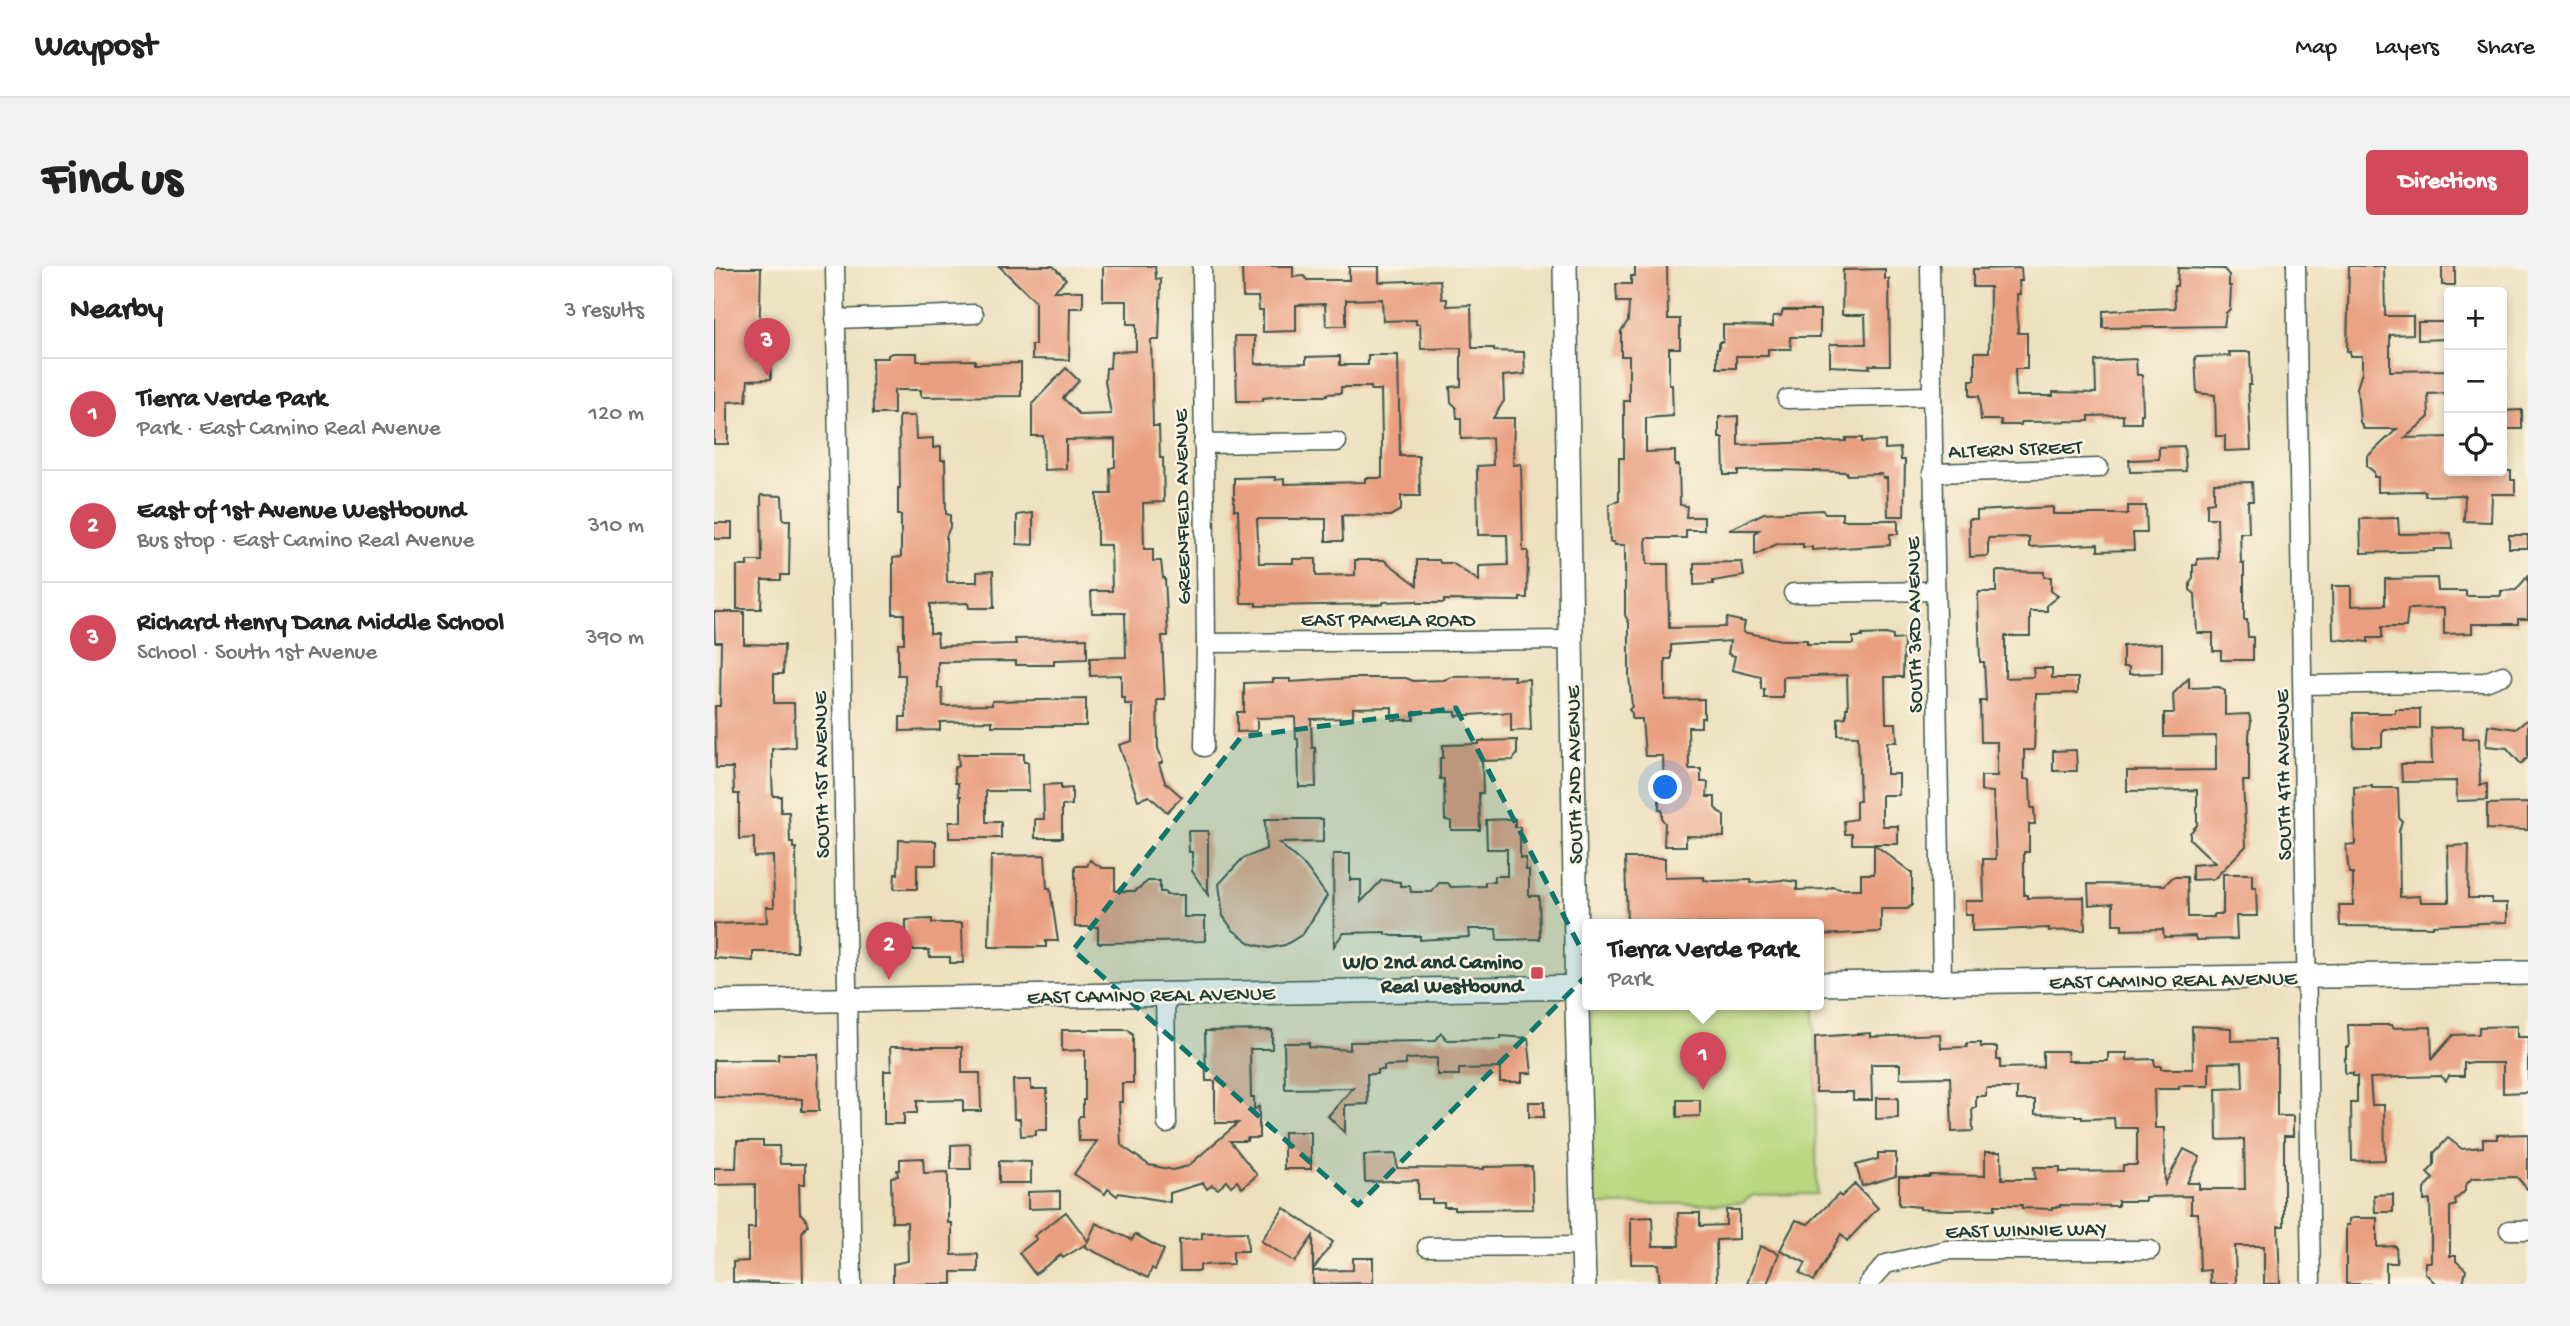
<!DOCTYPE html>
<meta charset="utf-8">
<style>
:root{--surface:#fff;--page:#f2f2f2;--text:#222;--muted:#767676;--line:#e0e0e0;--accent:#d1495b}
body{margin:0;font-family:"Gochi Hand",sans-serif;background:var(--page);color:var(--text)}
.controls{position:absolute;right:21px;top:21px;display:grid;overflow:hidden;border-radius:7px;box-shadow:0 4px 10px #0003}
.controls button{width:63px;height:63px;display:grid;place-items:center;padding:0;border:0;border-bottom:2px solid var(--line);background:var(--surface);color:var(--text);font:35px sans-serif}
.you{position:absolute;left:952px;top:522px;width:24px;height:24px;margin:-18px;border:5px solid #fff;border-radius:50%;background:#1a73e8;box-shadow:0 0 0 10px #1a73e833}
.badge{display:grid;place-items:center;width:46px;height:46px;border-radius:50%;background:var(--accent);color:#fff;font-size:23px;font-weight:700}
.pin{position:absolute;translate:-50% -58px;filter:drop-shadow(0 2px 4px #0008)}
.pin::after{content:'';position:absolute;top:37px;width:24px;height:21px;background:inherit;clip-path:polygon(0 0,100% 0,50% 100%)}
.popup{position:absolute;left:868px;top:653px;width:242px;height:91px;box-sizing:border-box;display:grid;place-content:center;border-radius:7px;background:var(--surface);filter:drop-shadow(0 2px 5px #0005);font-size:23px;white-space:nowrap;color:var(--muted)}
.popup b{font-size:26px;color:var(--text)}
.popup::after{content:'';position:absolute;left:50%;top:100%;margin-left:-14px;border:14px solid transparent;border-top-color:var(--surface)}
.list{margin:0;padding:0;list-style:none}
h2{display:flex;justify-content:space-between;align-items:center;height:91px;margin:0;padding:0 28px;font-size:30px}
h2 small{font-size:23px;font-weight:400;color:var(--muted)}
.list li{display:grid;grid-template-columns:46px 1fr auto;gap:21px;align-items:center;box-sizing:border-box;height:112px;padding:0 28px;border-top:2px solid var(--line)}
.list b{display:block;font-size:26px;white-space:nowrap}
.list p{margin:0;font-size:23px;white-space:nowrap;color:var(--muted)}
.list em{font-size:23px;font-style:normal;color:var(--muted)}
.icon{flex:none;width:38px;height:38px;fill:none;stroke:currentColor;stroke-width:2;stroke-linecap:round;stroke-linejoin:round}
.map{position:relative;flex:none;width:1814px;height:1018px;overflow:hidden;border-radius:7px}
header{display:flex;align-items:center;gap:42px;box-sizing:border-box;height:98px;padding:0 35px;background:var(--surface);border-bottom:2px solid var(--line)}
header strong{font-size:33px}
nav{display:flex;gap:38px;margin-inline-start:auto;font-size:24px}
.intro{display:flex;align-items:center;justify-content:space-between;box-sizing:border-box;height:168px;padding:0 42px}
h1{margin:0;font-size:49px}
.button{padding:18px 32px;border-radius:7px;background:var(--accent);color:#fff;font-size:24px;font-weight:700}
main{display:flex;gap:42px;padding:0 42px}
aside{flex:1;background:var(--surface);border-radius:7px;box-shadow:0 4px 10px #0003}
.map>svg:first-child{display:block}
.green{fill:#b9d77e;stroke:#6c8a59;stroke-width:2}
.building{fill:#e99e7f;fill-rule:evenodd}
.lines{fill:none;stroke-linecap:round;stroke-linejoin:round}
.minor-casing{stroke:#3e5549;stroke-width:21}
.tertiary-casing{stroke:#3e5549;stroke-width:26}
.minor{stroke:#fff;stroke-width:18}
.tertiary{stroke:#fff;stroke-width:23}
.marked{fill:#0f766e;fill-opacity:0.2;stroke:#0f766e;stroke-width:5;stroke-dasharray:14 9;stroke-linejoin:round}
.poi-dot{fill:#d1495b;stroke:#fcf5e5;stroke-width:2.5}
.labels{text-anchor:middle;stroke-width:5;stroke-linejoin:round;paint-order:stroke}
.street-label{font-size:21px;fill:#1f3d34;stroke:#fcf5e5}
.poi-label{font-size:21px;font-weight:bold;fill:#1f3d34;stroke:#fcf5e5;text-anchor:end}
</style>
<header>
<strong>Waypost</strong>
<nav><a>Map</a><a>Layers</a><a>Share</a></nav>
</header>
<div class="intro"><h1>Find us</h1><a class="button">Directions</a></div>
<main>
<aside>
<h2>Nearby<small>3 results</small></h2>
<ul class="list">
<li><span class="badge">1</span><div><b>Tierra Verde Park</b><p>Park · East Camino Real Avenue</p></div><em>120 m</em></li>
<li><span class="badge">2</span><div><b>East of 1st Avenue Westbound</b><p>Bus stop · East Camino Real Avenue</p></div><em>310 m</em></li>
<li><span class="badge">3</span><div><b>Richard Henry Dana Middle School</b><p>School · South 1st Avenue</p></div><em>390 m</em></li>
</ul>
</aside>
<div class="map">
<svg width="1814" height="1018" viewBox="0 0 1814 1018">
<rect width="100%" height="100%" fill="#fcf5e5"/>
<filter id="ink" filterUnits="userSpaceOnUse"><feTurbulence type="fractalNoise" baseFrequency=".0143" numOctaves="2"/><feDisplacementMap in="SourceGraphic" scale="14" xChannelSelector="R" yChannelSelector="G"/><feConvolveMatrix kernelMatrix="1 2 1 2 8 2 1 2 1" color-interpolation-filters="sRGB"/></filter>
<filter id="wash" filterUnits="userSpaceOnUse"><feTurbulence type="fractalNoise" baseFrequency=".00686" numOctaves="4" result="noise"/><feDisplacementMap in="SourceGraphic" scale="28" xChannelSelector="R" yChannelSelector="G"/><feGaussianBlur stdDeviation="1.57" result="paint"/><feColorMatrix in="noise" values="0 0 0 0 0 0 0 0 0 0 0 0 0 0 0 0 0 1.4 0 .05"/><feComposite in="paint" operator="in"/></filter>
<g filter="url(#wash)">
<rect width="100%" height="100%" fill="#ece0be"/>
<path class="green" d="M879,738H1100L1103,928L1039,929L1029,937L879,939L876,746Z"/>
<g id="blocks">
<g class="building">
<path d="M285,0H339L352,13L340,25H369V42H356L355,94L318,93V79H321V35Z"/>
<path d="M389,0H441L442,13H447L445,74H437L439,160H445L446,192H449L450,236L429,237L430,283H439V295H447L449,312H451L454,370H448L451,434H443L444,482L449,496L445,498L451,516L468,531L453,546L435,530L424,534L405,479L418,475V438H411V432H407V409L376,410V392L412,391L411,347H378L377,325H398L397,279H383V228H397L396,202L401,201V173L352,174V203L330,204L329,170H318V138L352,102L365,115L349,132L366,149L397,148L391,115L392,102H396L397,86L422,85V58H413V35H389Z"/>
<path d="M528,0H579V11L590,10L593,14H635V0H665V16L726,14L728,33H733V40L757,39L758,82H780V85L810,86L811,108L789,110L790,135L779,152H800L799,199L807,198L809,285H814L813,332H806V335L730,334V337H703V335L669,336V338L542,340V337H527L524,244H520V212L561,211V214L570,213V218L651,216V212H668V174L667,124H657V121H627V127L613,128V130H569L549,132V135H523L521,70H541V98L592,97V91L626,90V99H654V89H684L686,190H705L706,230H687V244L676,250L628,249L629,275H612V253H543L545,297H579V293H602V310L641,309V294H670L703,319V294H725L726,297H738L765,315V300L794,299L793,269H764L763,200L779,199L778,172L747,173V152H743L742,141L737,136L736,121L747,120V82L707,83L706,58H702V54L669,55L668,33L632,34V60H612L611,38L582,39V65L549,66V44H545L544,31H529Z"/>
<path d="M921,0H953L954,53H966V82H955V119H958L959,150L932,152V186L961,185V199H965L966,239L973,240L972,251H990V264H972V272H932L933,298H954L955,362L1011,361L1013,352L1031,356L1029,366L1067,374H1093V378H1139V371H1148V369L1172,368L1179,370V374L1190,373L1189,411H1171L1172,457H1182L1183,476H1173V508H1185V529H1168V555L1169,560H1184V578H1138V568H1131L1130,555L1142,553V535H1146L1144,470L1124,469V452L1132,451V442H1134L1133,409L1069,411V432H1050V423H1047V411L1018,404L1021,390L1014,388L1016,375L957,379V393H951V434L990,433V452H987V461H974L975,503H987V516H994L993,531H1001V542L1010,550V571L972,570V580H950L951,557L948,553V544H945V529H947V520L950,518L949,490H931L928,453H918V447L915,444L918,440L915,410V357L911,349V279H901L900,276H896L895,238L905,235V192H910V135H915V90H907V65L914,55L915,36H903L902,18H917V10H921Z"/>
<path d="M1635,0H1670L1671,50H1699V68L1676,69V105L1735,104V127L1714,128L1715,151L1691,172L1735,171V205H1797V214H1801V228H1778L1777,256L1750,255L1751,229L1711,230V225L1664,226V211H1660V206L1653,200V191L1683,163H1650L1646,156L1643,122L1648,106V90H1636V85H1633Z"/>
<rect x="1728" y="0" width="13" height="19"/>
<path d="M0,2H47L45,78H56L57,113L34,114L32,135L14,136V178H0Z"/>
<path d="M1307,2L1308,15H1305L1306,28H1303L1304,67H1313V103H1301L1302,130H1339V126L1382,127L1381,95L1422,93L1423,109H1428L1429,148H1427V157H1409V149L1375,150V155L1307,156V159H1287V154H1267L1265,130H1256V114H1261V86H1275L1276,21H1259V3Z"/>
<path d="M1464,2L1510,3L1515,9V20H1517L1516,43L1512,47L1510,60L1389,62V45L1461,42L1460,20H1463Z"/>
<path d="M1171,3V13H1175L1176,99H1155L1156,102L1116,100V78H1152L1151,49H1128L1129,4Z"/>
<path d="M1069,44H1106V71H1076L1077,83H1054V90H1022V102H1003V83H1005V76H1009V59L1059,60V50H1067Z"/>
<path d="M1704,56H1735V73L1704,74Z"/>
<path d="M1515,86H1536L1537,119H1534L1537,184L1511,185V170H1502L1501,129L1483,127L1481,91L1516,90Z"/>
<path d="M178,87H203V95L261,94V98L307,97V130L207,131V124H180V148H159L158,92H174V89Z"/>
<path d="M1808,144V163H1788V145Z"/>
<path d="M185,150H201L202,173L219,172V182L227,181V194H231L232,248L236,249V261L232,271L233,316H263V306L279,305L280,342H255L254,337L216,338V367H223L224,380L302,378L301,373L373,372V393L340,394V399H302V395L224,396V422H228L229,440L278,439V435L372,433V460H278V455L226,456V464L186,465V451H192L191,409H184V377H190V348H179V292L187,291V249H184V222H186Z"/>
<path d="M1024,150V179L1132,175V172H1148V176L1171,175V183L1186,182L1187,194H1191L1190,250H1174L1173,212H1169L1168,208L1133,209V206L1065,204L1024,205V209H1010L1009,172H1005V151Z"/>
<path d="M1470,180L1472,205L1416,206L1415,194L1445,193V181Z"/>
<path d="M1538,216L1539,235H1534L1535,267H1526L1527,297H1530V354H1533L1534,371H1539V394H1507V385H1499V367H1483L1481,328L1476,324V317L1479,312V299H1483V293L1504,292L1503,252H1493V237L1500,236V217Z"/>
<path d="M47,229L68,230L69,254H76L75,309H67V314H48L47,343H23V300H33V295H48Z"/>
<path d="M1414,240H1432L1433,267H1419L1420,284L1384,285V278L1315,281V271L1274,272V290L1256,291L1255,253H1263V245L1339,241V248H1414Z"/>
<path d="M1108,244L1111,247H1128V254H1184V268H1176V279L1098,284V281H1089V278H1063L1041,289V267L1045,264H1015L1050,247Z"/>
<path d="M319,247V279L303,278V249Z"/>
<path d="M1684,252L1685,268L1737,267L1738,283H1720V285L1647,287L1646,253Z"/>
<rect x="0" y="257" width="18" height="16"/>
<rect x="1795" y="269" width="19" height="13"/>
<path d="M1028,296L1030,310L999,315V318L980,319V297Z"/>
<path d="M1282,305L1330,306V311H1337V325L1344,330L1333,339V345H1316V370H1291V412L1320,411L1319,402H1338V412H1364V427L1322,428L1320,484H1310V513L1316,514L1317,542H1320L1321,558H1315V586H1310V629H1313V632L1370,631L1371,664L1335,665V662L1258,665V649H1251V635H1270L1269,593H1282L1279,526L1267,525V510H1283V476H1267L1266,435H1272L1270,396H1266L1264,330L1265,326H1282Z"/>
<path d="M1814,310V353H1804V358H1758V367L1730,368V342L1694,343L1692,361H1668V372H1654V376L1619,373L1618,320H1637V340L1671,339V313L1723,312L1724,325H1752V330H1787V325L1802,324Z"/>
<path d="M0,346H30V378L70,379L69,408H60V437H80L81,481L58,483V511L59,530H67V546H75L76,577H79V582H82L83,686H39V695L0,692V658L53,656L52,641H60L59,590L40,591V572L25,573V528H20L19,502H2L1,440H6L7,376H1Z"/>
<path d="M1448,377V407L1415,408V401H1409V380Z"/>
<path d="M800,410V414L815,413L817,464L797,465V446L742,450V446H700V454H678V441L639,442V452L597,453L598,482H601L602,521H585L584,473H582L581,451L543,452V465L523,466V446H530V417L559,416V413H576V416L638,412H692L699,415L730,414L737,411Z"/>
<path d="M1475,412V422L1505,421L1511,425V449L1535,448L1537,456L1535,469V515H1529L1532,580L1500,613L1478,614V599L1501,597L1476,573V567L1483,559V524L1413,525V505L1502,504V470L1450,471V447H1460L1459,428Z"/>
<path d="M1681,443H1706V463H1670L1668,465V481H1640L1639,447H1681Z"/>
<path d="M1814,453V491L1807,498L1793,482L1772,480L1774,459L1802,463Z"/>
<path d="M1749,461V473L1765,472L1766,519L1773,518V534L1743,535L1742,515L1688,516L1687,498H1718L1717,462Z"/>
<path d="M803,474V488L799,494L768,495L769,527H765L766,564H737V555L731,554L730,513H726V492H729V479L765,478V475Z"/>
<path d="M1362,484L1363,505H1339V485Z"/>
<path d="M244,488H310V496H314L315,525H272V556H287V572H235V556H247V530H245L244,517H241L240,502L245,500Z"/>
<path d="M347,518V523L358,522V539L348,540V572H321V553H330L329,519Z"/>
<path d="M1658,520V522H1684L1685,552L1688,555L1685,565L1686,631L1706,630L1707,636H1735L1734,580L1755,579L1754,632H1778V637H1793V656L1719,659V661L1626,660L1625,639H1639V607H1635L1632,579L1641,578L1640,521Z"/>
<path d="M1814,537V564L1773,563V538Z"/>
<path d="M551,553H609V576L565,577L592,601L613,630L589,668L571,679L555,682L538,678L519,664L509,650L505,618L528,593L552,583Z"/>
<path d="M801,553V561H806V592H812V604H815V630H825L826,673L783,674L782,663H755L756,671L721,673L706,674V670H679L671,668V666L629,667L620,680L619,588H636V614H647V636L668,614L686,616V620H696L697,626H718L725,617H734L737,621L771,620V616H780V610H793V583H773L772,554Z"/>
<path d="M474,565H494V629L478,605V586H475Z"/>
<path d="M185,574L222,575V599H203V623H180L181,608H184Z"/>
<path d="M1160,578L1198,607V639L1193,643H1167V666L1104,669V658H913L911,592H951V612L990,611V614L1001,615L1037,614V617L1068,614L1083,616V624L1113,623L1118,621L1126,623H1147V608H1160Z"/>
<path d="M331,589L333,622H336L344,675H332V681H275L277,590Z"/>
<path d="M376,594L388,602H401V625H421L434,615H446V626H451L452,629H470V651H491V675L384,677V661H361V600H373Z"/>
<path d="M1509,608H1538V622H1542L1543,650H1522L1523,673L1482,674L1481,670L1450,671L1449,663L1408,664V658H1399V637L1375,639L1374,618L1451,619L1459,611H1473L1474,651H1500V648H1509Z"/>
<path d="M218,653V657H248L249,697H236V691H216L215,684H185V669H192V654Z"/>
<path d="M1634,759H1678V762L1717,761L1718,793L1739,769L1765,768V761L1803,760V771H1814V826L1789,827V797H1750V810H1735L1732,815L1727,810L1656,812L1658,839H1670L1671,894L1638,895L1637,837H1643V810H1639V807H1631V792H1632V781H1635Z"/>
<path d="M1478,760L1517,762V775L1561,774V784H1563V850H1579V870H1570V960H1564L1566,1018H1550V980H1521L1522,1018H1496V1004L1486,1005L1484,947H1477V930L1431,931V935H1404V940L1346,939V941H1338V943L1308,942V939H1281V943L1236,944L1206,943V941L1185,939V911H1216V909L1271,910V886H1287L1288,913H1321L1320,901H1346V906L1409,905V899H1423V862H1401L1400,852L1368,853V851H1361V849L1321,848V834H1303V822H1272V830H1262V842H1258L1259,865L1238,866L1236,811L1186,812V798H1157L1158,834H1139V826H1102L1101,771L1157,767V771L1226,768L1227,782L1253,781V777H1267V781H1283V794H1286V802L1329,801V785H1353L1354,795H1394V787H1413V794L1440,793L1441,800H1447V803H1479ZM1528,796L1529,822L1502,823L1503,874L1530,873L1531,923H1485V917H1473L1486,891L1470,883L1451,918L1450,862H1441L1440,823H1465V820H1495V797Z"/>
<path d="M348,764H414L419,769V817H408V836H405L407,879L435,899L459,904L474,900L524,857H501V815H492L491,765L558,764V783H536L537,831H540V844L545,840V872H533V875H516L543,909L528,922L523,915L517,920L513,915L504,923L498,919L493,923L489,917L456,927V936L405,927L403,930L394,923L391,928L360,908L383,875H365L364,853L366,850H369V834H371V784L348,785Z"/>
<path d="M727,767L733,774L787,773V770L814,772L818,807H808V816H786V802L745,803V809H723V792L692,793V799L670,800V804H663V808H653L654,838L631,839V867L614,850L639,822L571,823L570,777H595V781L636,784V776L721,775Z"/>
<path d="M176,781H248V807H266L267,845H249V834L203,835V847H190V858H170V805H177Z"/>
<path d="M64,788H104L105,845H88V833L0,831V794H64Z"/>
<path d="M299,814H317V823H333V864H322V869L307,870L306,853H300Z"/>
<path d="M1162,832H1184V852L1162,853Z"/>
<path d="M963,834H986V850L963,851Z"/>
<rect x="815" y="836" width="15" height="15"/>
<rect x="570" y="866" width="27" height="37"/>
<path d="M1814,868V924L1803,911L1758,912L1751,920V925L1741,934L1742,939L1736,941V990H1742V995L1752,1004L1749,1018H1722L1711,1007V996H1717V968L1716,934L1710,935V923L1719,913L1713,907L1720,899V887L1734,872L1748,883L1769,881V873H1783V869Z"/>
<path d="M23,875H49V880H65L66,898H91V918H85L86,947L91,952L94,959L88,966L89,1018L19,1016V996L34,995V962H41V918L0,919V902H22Z"/>
<path d="M256,878L257,903H237V879Z"/>
<path d="M1164,887H1182V910L1148,920L1142,899L1164,893Z"/>
<path d="M682,888L683,902L770,903V901L818,900L819,943L740,944V941H730V937H718V933H704V914L651,916L650,889Z"/>
<path d="M209,892L210,907L234,906V957H238V989L264,988V1006H238V1018H179V998L194,995L193,956H178L177,911L184,910L183,904H186V893Z"/>
<path d="M285,895L317,896V917H285Z"/>
<path d="M1141,918L1164,942L1133,975L1127,968L1100,1015L1086,1007L1092,997L1066,984L1082,954L1094,958L1125,928L1127,931Z"/>
<path d="M346,925V942L314,943V926Z"/>
<path d="M1679,928V946H1661L1660,929Z"/>
<path d="M570,942L619,976L599,1004V970L581,996L547,975Z"/>
<path d="M1012,944H1025V973L1002,974L1003,1018H946L944,998H917V952L938,951L939,980H965L964,947H986V960L1012,959Z"/>
<path d="M352,946L374,975L382,957L418,974L421,968L450,984L441,1004L438,1002L434,1012L371,981L372,978L349,992L347,989L321,1008L305,987L323,973L320,970Z"/>
<path d="M1639,952H1663V981L1682,980L1683,997H1672V1018H1632V959H1635V953Z"/>
<path d="M533,966L534,985H519V998L486,999V1005H466L465,974L488,973V967Z"/>
<path d="M1046,980L1065,987L1053,1018H1033Z"/>
<path d="M639,992H659V1017L599,1018V1005L639,1004Z"/>
</g>
</g>
</g>
<g filter="url(#ink)">
<use href="#blocks" fill-opacity="0" stroke="#3e5549" stroke-width="2"/>
<g class="lines">
<defs>
<g id="minor">
<path d="M121,0L138,1018"/>
<path d="M488,0L492,377L490,481"/>
<path d="M1216,0L1228,716"/>
<path d="M1582,0L1597,1018"/>
<path d="M121,53L260,48"/>
<path d="M1073,133L1217,130"/>
<path d="M489,178L623,176"/>
<path d="M1218,207L1385,202"/>
<path d="M1079,327L1221,325"/>
<path d="M492,377L857,374"/>
<path d="M1589,419L1771,416L1789,409"/>
<path d="M451,728L453,858"/>
<path d="M1795,964H1814"/>
<path d="M713,981L870,980"/>
<path d="M1154,1018L1172,998L1233,984H1436"/>
</g>
<g id="tertiary">
<path d="M851,0L863,742L870,1018"/>
<path d="M1104,718L1814,707"/>
<path d="M0,736L874,721"/>
</g>
</defs>
<use href="#minor" class="minor-casing"/>
<use href="#tertiary" class="tertiary-casing"/>
<use href="#minor" class="minor"/>
<use href="#tertiary" class="tertiary"/>
</g>
</g>
<path class="marked" d="M742,442L878,704L644,939L359,684L527,471Z"/>
<rect class="poi-dot" x="816" y="700" width="14" height="14" rx="3.5"/>
<g class="labels">
<g class="street-label">
<text transform="translate(1301 182) rotate(-2)" y="7">ALTERN STREET</text>
<text transform="translate(467 241) rotate(-91)" y="7">GREENFIELD AVENUE</text>
<text x="674" y="360">EAST PAMELA ROAD</text>
<text transform="translate(1199 359) rotate(-91)" y="7">SOUTH 3RD AVENUE</text>
<text transform="translate(106 509) rotate(-91)" y="7">SOUTH 1ST AVENUE</text>
<text transform="translate(859 509) rotate(-91)" y="7">SOUTH 2ND AVENUE</text>
<text transform="translate(1568 509) rotate(-91)" y="7">SOUTH 4TH AVENUE</text>
<text transform="translate(1459 713) rotate(-1)" y="7">EAST CAMINO REAL AVENUE</text>
<text transform="translate(437 728) rotate(-1)" y="7">EAST CAMINO REAL AVENUE</text>
<text transform="translate(1312 963) rotate(-1)" y="7">EAST WINNIE WAY</text>
</g>
<g class="poi-label">
<text x="809" y="702">W/O 2nd and Camino<tspan x="809" dy="24">Real Westbound</tspan></text>
</g>
</g>
</svg>
<div class="controls">
<button>+</button>
<button>−</button>
<button><svg class="icon" aria-label="locate" viewBox="0 0 24 24"><circle cx="12" cy="12" r="6"/><path d="M12 2v4M12 18v4M2 12h4M18 12h4"/></svg></button>
</div>
<div class="you"></div>
<div class="pin badge" style="left:989px;top:824px">1</div>
<div class="popup"><b>Tierra Verde Park</b>Park</div>
<div class="pin badge" style="left:175px;top:714px">2</div>
<div class="pin badge" style="left:53px;top:110px">3</div>
</div>
</main>
